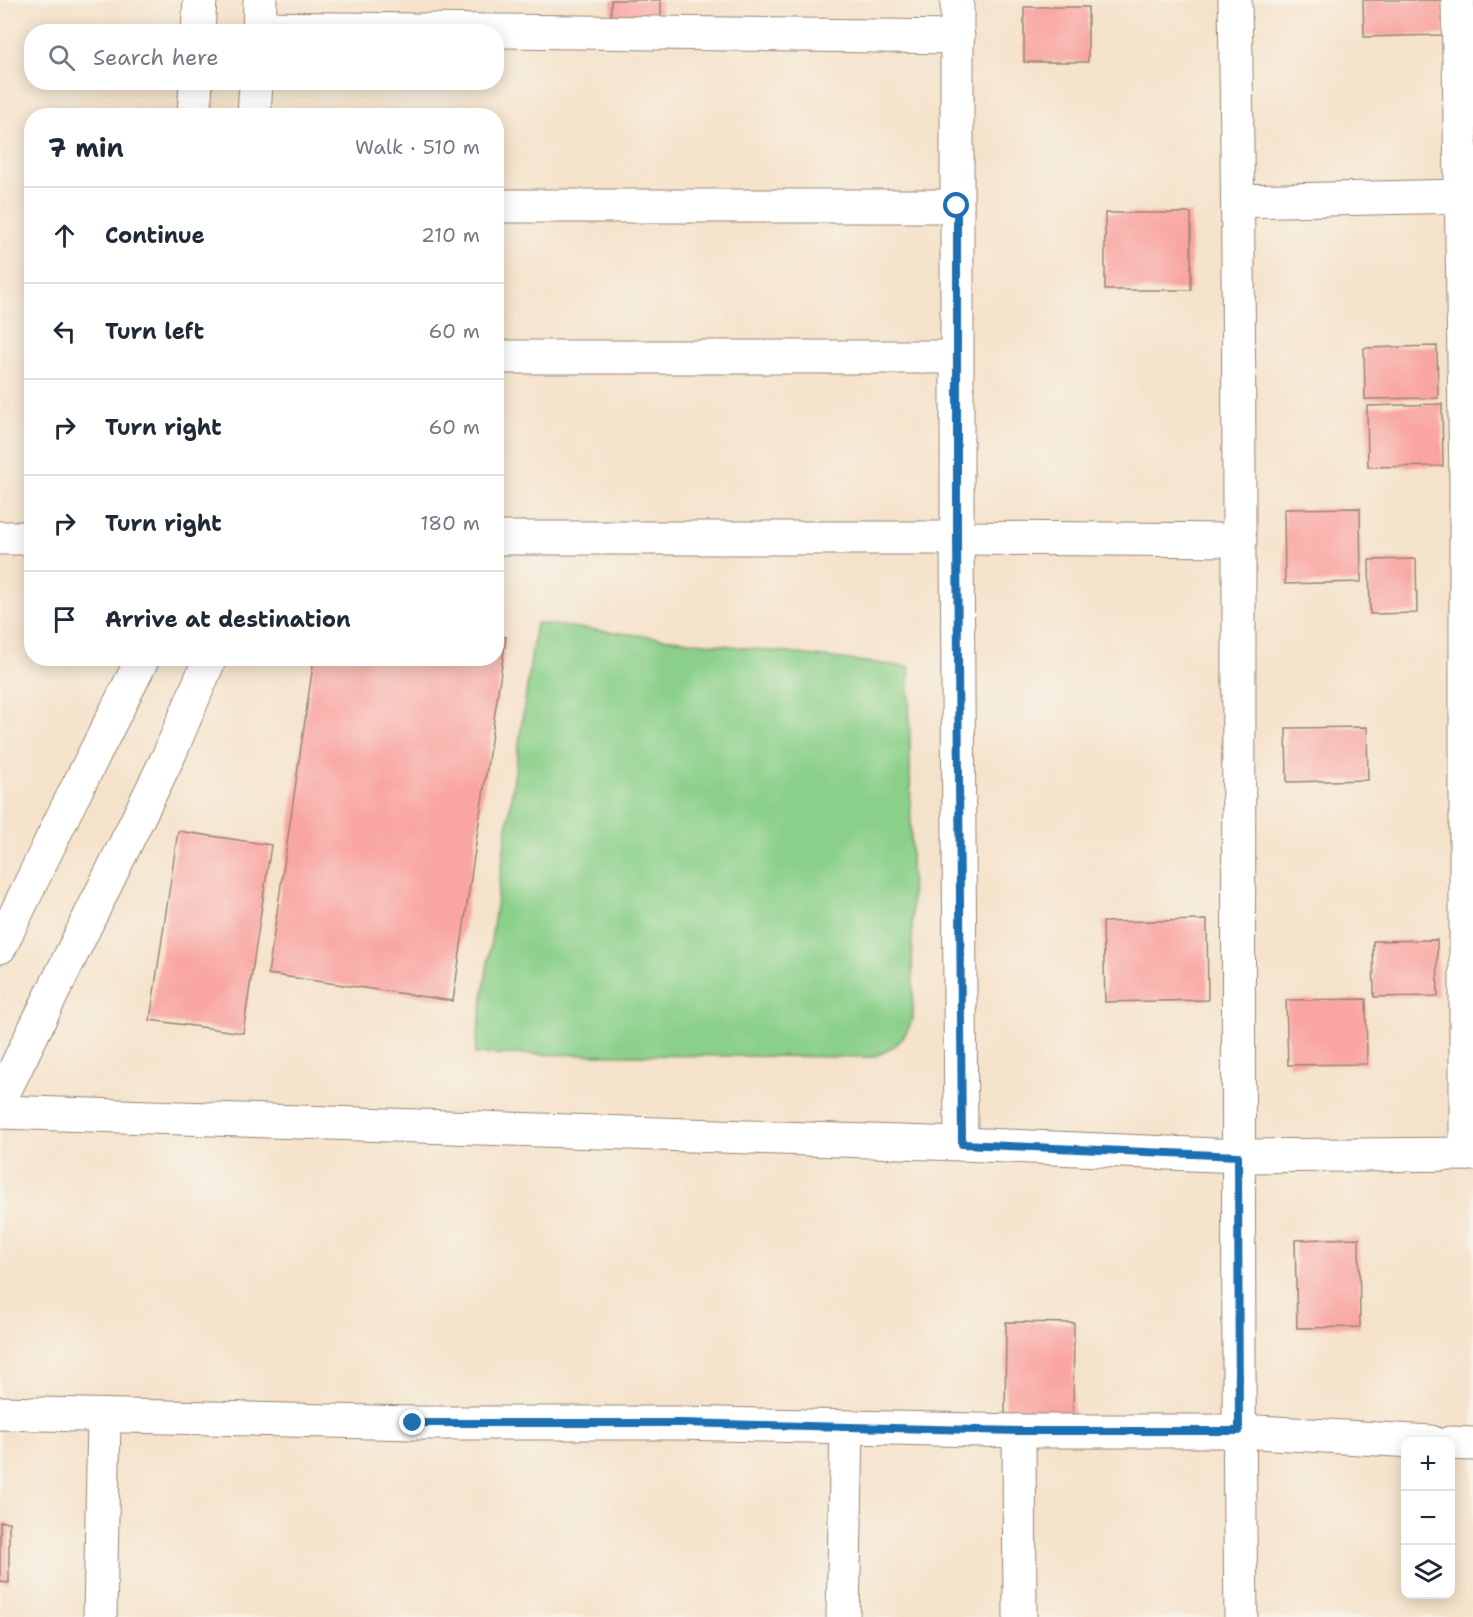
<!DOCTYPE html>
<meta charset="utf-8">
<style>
:root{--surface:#fff;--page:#f6f6f7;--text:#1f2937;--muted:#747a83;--line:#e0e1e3}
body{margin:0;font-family:"Shantell Sans",sans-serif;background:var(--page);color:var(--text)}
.controls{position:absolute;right:18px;bottom:18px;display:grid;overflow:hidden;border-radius:12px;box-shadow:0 3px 15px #0003}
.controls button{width:54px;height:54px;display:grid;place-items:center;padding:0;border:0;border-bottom:2px solid var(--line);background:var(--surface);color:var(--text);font:30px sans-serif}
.stop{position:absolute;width:18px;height:18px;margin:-14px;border:4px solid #1f6fb2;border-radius:50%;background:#fff}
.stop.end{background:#1f6fb2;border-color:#fff;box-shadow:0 2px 6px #0008}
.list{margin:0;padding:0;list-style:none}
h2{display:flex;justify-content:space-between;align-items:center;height:78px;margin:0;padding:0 24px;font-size:26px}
h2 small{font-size:20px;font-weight:400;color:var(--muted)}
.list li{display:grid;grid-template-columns:39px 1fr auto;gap:18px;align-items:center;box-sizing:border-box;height:96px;padding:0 24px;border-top:2px solid var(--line)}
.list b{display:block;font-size:22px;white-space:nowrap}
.list em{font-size:20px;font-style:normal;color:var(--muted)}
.icon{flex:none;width:33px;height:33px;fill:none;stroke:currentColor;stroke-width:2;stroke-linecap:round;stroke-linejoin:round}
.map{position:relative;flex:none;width:1473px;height:1617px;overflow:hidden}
.search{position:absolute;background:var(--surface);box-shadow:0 3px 15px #0003;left:24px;top:24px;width:480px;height:66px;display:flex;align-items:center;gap:15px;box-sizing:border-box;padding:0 21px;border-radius:24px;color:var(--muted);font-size:22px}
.panel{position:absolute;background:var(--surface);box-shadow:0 3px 15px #0003;left:24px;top:108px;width:480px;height:558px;border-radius:24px}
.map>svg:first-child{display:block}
.green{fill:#8bd08a;stroke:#637d54;stroke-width:1.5}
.building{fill:#f9a5a2}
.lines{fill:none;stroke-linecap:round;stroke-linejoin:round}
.minor-casing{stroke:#988674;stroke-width:35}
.minor{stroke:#fff;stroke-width:33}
.route{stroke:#1f6fb2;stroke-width:8}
</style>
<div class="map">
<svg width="1473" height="1617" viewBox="0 0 1473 1617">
<rect width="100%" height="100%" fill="#f7f3e8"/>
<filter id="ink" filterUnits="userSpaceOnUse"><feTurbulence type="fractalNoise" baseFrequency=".0167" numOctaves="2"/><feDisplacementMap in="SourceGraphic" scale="12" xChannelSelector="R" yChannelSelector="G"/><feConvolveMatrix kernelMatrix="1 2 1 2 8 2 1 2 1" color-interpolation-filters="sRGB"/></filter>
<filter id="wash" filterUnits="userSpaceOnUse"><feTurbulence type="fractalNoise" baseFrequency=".008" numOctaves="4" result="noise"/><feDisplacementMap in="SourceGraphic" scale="24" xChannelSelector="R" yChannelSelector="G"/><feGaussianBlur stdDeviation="1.35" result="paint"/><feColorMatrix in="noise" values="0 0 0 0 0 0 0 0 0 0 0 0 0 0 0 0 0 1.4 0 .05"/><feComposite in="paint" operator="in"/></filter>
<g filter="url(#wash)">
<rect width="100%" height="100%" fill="#f5e2ca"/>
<path class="green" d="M536,623L909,667L913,1018C905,1040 894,1050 871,1057L475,1054Z"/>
<g id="blocks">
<g class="building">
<rect x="611" y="0" width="50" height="26"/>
<path d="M1363,0H1444V35L1364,37Z"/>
<rect x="1024" y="7" width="64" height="55"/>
<rect x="1105" y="213" width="86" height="77"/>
<path d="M1437,346L1438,398L1365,399L1364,348Z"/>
<path d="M1442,404L1443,466L1368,467L1367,406Z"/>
<path d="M1360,508L1361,582L1285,584L1284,509Z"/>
<path d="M1416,559L1417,613L1370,614L1369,560Z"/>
<path d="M496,635L506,637L453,1001L268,974L314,658H496Z"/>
<path d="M1367,727L1368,780L1287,782L1286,728Z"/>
<path d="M178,831L271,845L243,1033L150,1020Z"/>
<path d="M1207,920L1208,1000L1105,1002L1103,922Z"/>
<path d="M1437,940L1438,996L1374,997L1373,941Z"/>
<path d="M1366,999L1367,1064L1288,1065L1286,1000Z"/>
<path d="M1359,1238L1360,1327L1297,1328L1295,1240Z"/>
<path d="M1006,1322L1074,1323L1073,1423L1005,1422Z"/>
<path d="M0,1522H9V1583L0,1582Z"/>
</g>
</g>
</g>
<g filter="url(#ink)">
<use href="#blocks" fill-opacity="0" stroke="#988674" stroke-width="1.5"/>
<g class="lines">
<defs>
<g id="minor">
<path d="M957,0V538L961,1144"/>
<path d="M1235,0C1244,539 1234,1078 1241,1617"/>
<path d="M1458,0L1466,480V1154"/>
<path d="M259,28L958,37"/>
<path d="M198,32L200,0"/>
<path d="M259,32L260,0"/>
<path d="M194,116L196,82"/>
<path d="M254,116L256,82"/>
<path d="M1239,201L1461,196"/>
<path d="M496,206H957"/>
<path d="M496,357H956"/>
<path d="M0,538H32"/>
<path d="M496,538H957L1240,540"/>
<path d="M0,947L64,814L143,658"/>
<path d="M0,1100L170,753L210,658"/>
<path d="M0,1112L961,1144L1238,1156L1473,1154"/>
<path d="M0,1413L413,1423H680L1019,1431H1239L1431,1442"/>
<path d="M1019,1431L1020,1617"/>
<path d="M1450,1443L1473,1444"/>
<path d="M100,1617L104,1417"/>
<path d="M843,1617L847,1427"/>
</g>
</defs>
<use href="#minor" class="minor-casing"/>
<use href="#minor" class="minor"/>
</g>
</g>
<g class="lines" filter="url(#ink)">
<path class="route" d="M413,1423H680L1019,1431H1239L1238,1156L962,1144L957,538V206"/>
</g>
</svg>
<div class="controls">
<button>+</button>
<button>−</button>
<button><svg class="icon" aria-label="layers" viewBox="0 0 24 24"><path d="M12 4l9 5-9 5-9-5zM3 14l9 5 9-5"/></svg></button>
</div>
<div class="stop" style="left:957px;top:206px"></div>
<div class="stop end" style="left:413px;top:1423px"></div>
<div class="search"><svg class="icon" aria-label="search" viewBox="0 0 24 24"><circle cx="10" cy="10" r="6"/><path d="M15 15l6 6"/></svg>Search here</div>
<section class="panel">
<h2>7 min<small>Walk · 510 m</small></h2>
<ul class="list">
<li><svg class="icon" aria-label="ahead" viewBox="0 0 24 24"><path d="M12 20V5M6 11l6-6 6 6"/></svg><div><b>Continue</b></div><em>210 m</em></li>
<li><svg class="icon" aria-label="left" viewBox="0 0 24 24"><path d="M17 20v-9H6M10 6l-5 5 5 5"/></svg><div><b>Turn left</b></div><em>60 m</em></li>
<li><svg class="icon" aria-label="right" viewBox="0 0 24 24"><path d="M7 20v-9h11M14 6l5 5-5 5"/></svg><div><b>Turn right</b></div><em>60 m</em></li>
<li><svg class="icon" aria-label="right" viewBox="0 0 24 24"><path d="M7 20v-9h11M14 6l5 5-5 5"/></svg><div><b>Turn right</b></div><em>180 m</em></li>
<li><svg class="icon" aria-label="arrive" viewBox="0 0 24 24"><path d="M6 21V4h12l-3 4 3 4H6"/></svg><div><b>Arrive at destination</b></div></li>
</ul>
</section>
</div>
